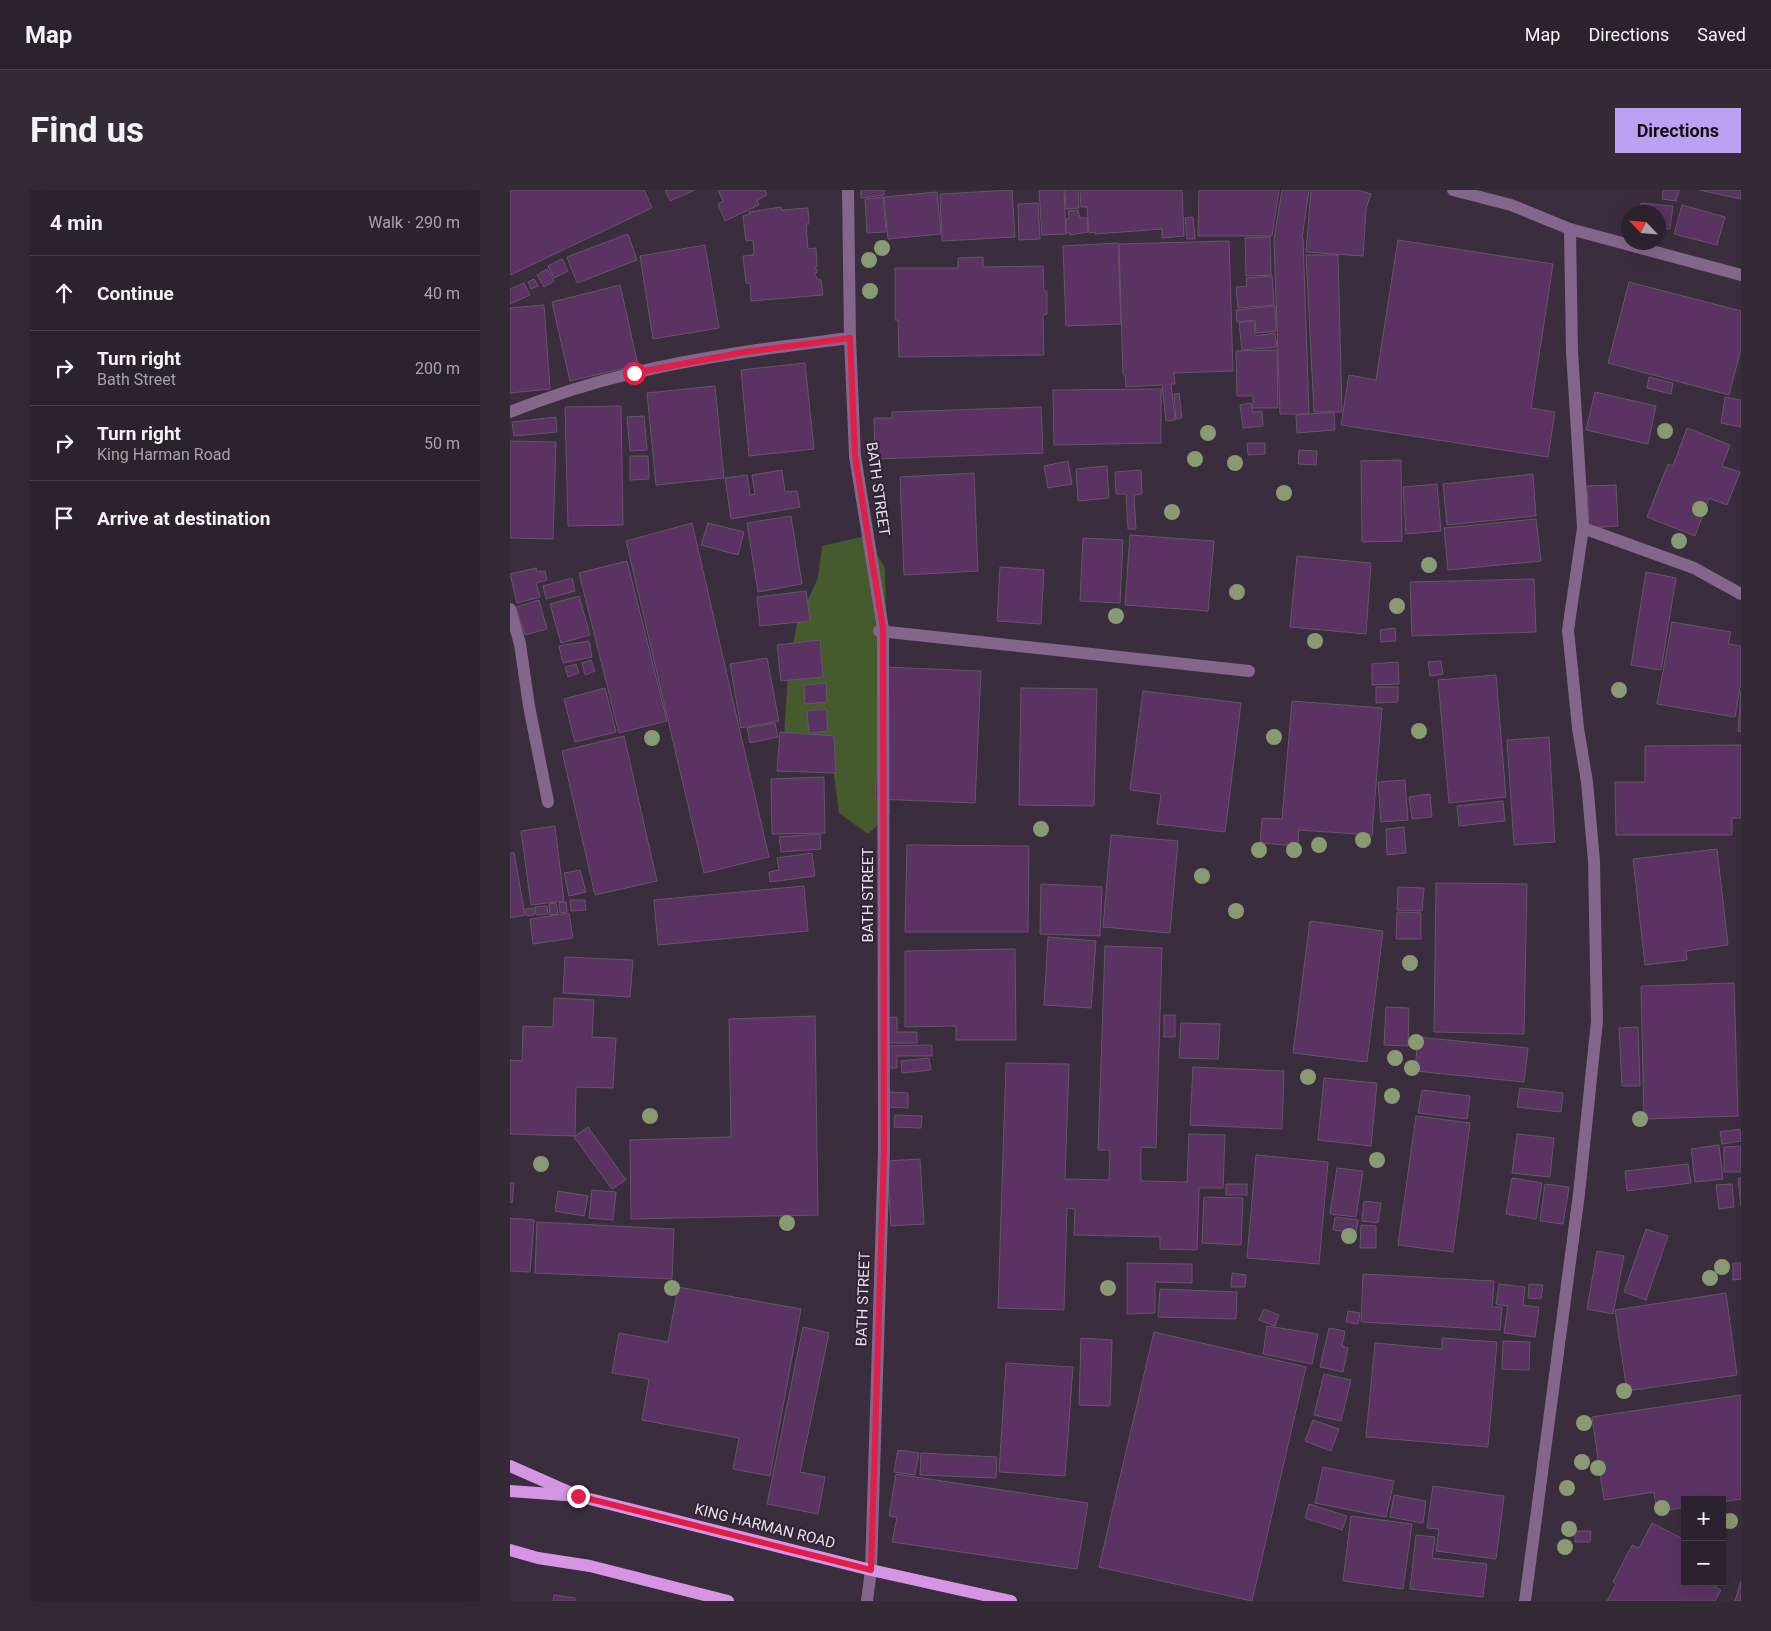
<!DOCTYPE html>
<meta charset="utf-8">
<style>
:root{--surface:#2c222e;--page:#342a36;--text:#f1f3f6;--muted:#a6a4aa;--line:#483f4a;--accent:#bca0f2}
body{margin:0;font-family:Roboto,sans-serif;background:var(--page);color:var(--text)}
.controls{position:absolute;right:15px;bottom:15px;display:grid;overflow:hidden;border-radius:0px;box-shadow:0 5px 20px #0002}
.controls button{width:45px;height:45px;display:grid;place-items:center;padding:0;border:0;border-bottom:1px solid var(--line);background:var(--surface);color:var(--text);font:25px sans-serif}
.compass{position:absolute;left:1111px;top:15px;width:45px;height:45px;border-radius:50%;background:var(--surface);box-shadow:0 5px 20px #0002;rotate:296deg}
.stop{position:absolute;width:15px;height:15px;margin:-11px;border:4px solid #e11d48;border-radius:50%;background:#fff}
.stop.end{background:#e11d48;border-color:#fff;box-shadow:0 1px 5px #0008}
.list{margin:0;padding:0;list-style:none}
h2{display:flex;justify-content:space-between;align-items:center;height:65px;margin:0;padding:0 20px;font-size:21px}
h2 small{font-size:16px;font-weight:400;color:var(--muted)}
.list li{display:grid;grid-template-columns:32px 1fr auto;gap:15px;align-items:center;box-sizing:border-box;height:75px;padding:0 20px;border-top:1px solid var(--line)}
.list b{display:block;font-size:19px;white-space:nowrap}
.list p{margin:0;font-size:16px;white-space:nowrap;color:var(--muted)}
.list em{font-size:16px;font-style:normal;color:var(--muted)}
.icon{flex:none;width:28px;height:28px;fill:none;stroke:currentColor;stroke-width:2;stroke-linecap:round;stroke-linejoin:round}
.map{position:relative;flex:none;width:1231px;height:1411px;overflow:hidden;border-radius:0px}
header{display:flex;align-items:center;gap:30px;box-sizing:border-box;height:70px;padding:0 25px;background:var(--surface);border-bottom:1px solid var(--line)}
header strong{font-size:24px}
nav{display:flex;gap:28px;margin-inline-start:auto;font-size:18px}
.intro{display:flex;align-items:center;justify-content:space-between;box-sizing:border-box;height:120px;padding:0 30px}
h1{margin:0;font-size:35px}
.button{padding:12px 22px;border-radius:0px;background:var(--accent);color:#111;font-size:18px;font-weight:700}
main{display:flex;gap:30px;padding:0 30px}
aside{flex:1;background:var(--surface);border-radius:0px;box-shadow:0 5px 20px #0002}
.map>svg:first-child{display:block}
.green{fill:#455b2d}
.building{fill:#5a3363;stroke:#645667}
.lines{fill:none;stroke-linecap:round;stroke-linejoin:round}
.minor{stroke:#84658b;stroke-width:12}
.major{stroke:#d595e3;stroke-width:12}
.tree{fill:#889a71}
.route{stroke:#e11d48;stroke-width:6}
.labels{text-anchor:middle;stroke-width:4;stroke-linejoin:round;paint-order:stroke}
.street-label{font-size:15px;fill:#e8e0ea;stroke:#302332}
</style>
<header>
<strong>Map</strong>
<nav><a>Map</a><a>Directions</a><a>Saved</a></nav>
</header>
<div class="intro"><h1>Find us</h1><a class="button">Directions</a></div>
<main>
<aside>
<h2>4 min<small>Walk · 290 m</small></h2>
<ul class="list">
<li><svg class="icon" aria-label="ahead" viewBox="0 0 24 24"><path d="M12 20V5M6 11l6-6 6 6"/></svg><div><b>Continue</b></div><em>40 m</em></li>
<li><svg class="icon" aria-label="right" viewBox="0 0 24 24"><path d="M7 20v-9h11M14 6l5 5-5 5"/></svg><div><b>Turn right</b><p>Bath Street</p></div><em>200 m</em></li>
<li><svg class="icon" aria-label="right" viewBox="0 0 24 24"><path d="M7 20v-9h11M14 6l5 5-5 5"/></svg><div><b>Turn right</b><p>King Harman Road</p></div><em>50 m</em></li>
<li><svg class="icon" aria-label="arrive" viewBox="0 0 24 24"><path d="M6 21V4h12l-3 4 3 4H6"/></svg><div><b>Arrive at destination</b></div></li>
</ul>
</aside>
<div class="map">
<svg width="1231" height="1411" viewBox="0 0 1231 1411">
<rect width="100%" height="100%" fill="#3a2d3d"/>
<path class="green" d="M356,346L375,378L380,624L358,644L329,623L323,577L272,579L278,484L287,433L308,388L312,356Z"/>
<g class="building">
<path d="M0,0H134L142,18L0,85Z"/>
<path d="M155,0H185L160,11Z"/>
<path d="M208,0H255L257,5L247,10L249,15L215,31L208,14L213,11Z"/>
<path d="M351,0H374V5L351,8Z"/>
<path d="M502,0L505,47L432,51L430,4Z"/>
<path d="M529,0H554L556,44L532,45Z"/>
<path d="M555,0H568L569,18L556,19Z"/>
<path d="M570,0H672L674,46L652,48V39L585,44V42L579,43L577,17H571Z"/>
<path d="M689,0H769L762,46H688Z"/>
<path d="M772,0H799L792,48H793L799,224H770L764,49Z"/>
<path d="M801,0H848L861,4L856,19L853,66L796,62Z"/>
<path d="M1153,0H1169L1166,11L1152,9Z"/>
<path d="M1189,0H1231V9Z"/>
<path d="M427,2L431,44L378,49L374,7Z"/>
<path d="M373,7L376,42L357,43L355,9Z"/>
<path d="M528,13L530,49L509,50L508,14Z"/>
<path d="M1131,13L1163,16L1160,39L1148,38V22H1130Z"/>
<path d="M1172,15L1215,27L1207,55L1164,44Z"/>
<path d="M271,17L272,20L298,18L299,34H296L298,59L306,58L307,76L304,79H307V83H304L308,90H311L313,105L241,111L240,93H236L233,66L244,65L243,50L236,51L233,26L240,24L239,22Z"/>
<path d="M568,20L570,28H577L578,42L560,45V43H556V29H559L558,21Z"/>
<path d="M683,27L685,49H677L675,28Z"/>
<path d="M118,44L127,70L67,93L57,67Z"/>
<path d="M760,47L761,85L736,86L735,48Z"/>
<path d="M888,50L1043,74L1021,218L1045,222L1038,267L831,235L839,185L866,190Z"/>
<path d="M719,51L723,181L664,183L665,194H661L665,230L656,231L652,195L616,197L615,185L613,184L609,54Z"/>
<path d="M608,53L611,134L556,136L553,56Z"/>
<path d="M195,55L209,138L143,149L130,66Z"/>
<path d="M796,65H828L832,222H804Z"/>
<path d="M473,67V77L533,76L534,101H537V124L533,125L534,165L389,167L388,130H385V78H448V68Z"/>
<path d="M52,69L58,81L44,88L38,76Z"/>
<path d="M37,79L44,91L34,97L27,85Z"/>
<path d="M762,86L764,115L728,118L726,97L737,96L736,88Z"/>
<path d="M24,89L28,96L21,99L18,92Z"/>
<path d="M1119,92L1231,121V159L1219,205L1098,173Z"/>
<path d="M14,93L20,105L0,114V99Z"/>
<path d="M110,95L128,175L60,191L42,112Z"/>
<path d="M34,115L40,199L0,203V118Z"/>
<path d="M765,116L766,141L746,143L745,130L727,132L726,120Z"/>
<path d="M744,131L745,146L765,143L767,157L732,160L729,133Z"/>
<path d="M767,160L768,218H743V206H727L726,161Z"/>
<path d="M295,173L304,259L239,266L231,180Z"/>
<path d="M1139,187L1163,193L1161,204L1137,198Z"/>
<path d="M205,196L214,288L146,295L137,203Z"/>
<path d="M651,199V253L544,255L543,200Z"/>
<path d="M1085,202L1146,216L1138,254L1076,240Z"/>
<path d="M669,203L672,228L666,229L664,204Z"/>
<path d="M1215,207L1231,210V237L1211,233Z"/>
<path d="M741,213L743,222L752,221L753,236L733,238L730,215Z"/>
<path d="M111,216L113,335L58,336L55,217Z"/>
<path d="M531,217L533,263L365,269L364,228H382V222Z"/>
<path d="M824,222L825,240L787,243L786,225Z"/>
<path d="M134,226L137,260L120,261L117,227Z"/>
<path d="M46,227L47,242L4,246L2,232Z"/>
<path d="M1177,238L1220,255L1212,276L1230,282L1217,315L1199,308L1185,346L1137,327L1158,274L1163,276Z"/>
<path d="M0,251L46,252L43,349L0,348Z"/>
<path d="M737,253H755V264L738,265Z"/>
<path d="M789,260L807,261L806,275L788,274Z"/>
<path d="M120,266H138L139,289L120,290Z"/>
<path d="M891,270L892,351L852,352L851,271Z"/>
<path d="M558,271L562,294L538,298L534,276Z"/>
<path d="M597,276L599,308L568,311L566,279Z"/>
<path d="M272,280L275,302L287,301L290,317L221,329L215,288L237,285L240,305L245,304L242,285Z"/>
<path d="M631,280L632,304L624,305L626,339H618L616,304H606L605,282Z"/>
<path d="M464,283L468,381L394,385L390,287Z"/>
<path d="M1023,284L1026,326L937,335L933,294Z"/>
<path d="M927,294L931,341L896,344L893,297Z"/>
<path d="M1106,295L1108,336L1079,338L1077,296Z"/>
<path d="M281,326L292,394L248,402L237,333Z"/>
<path d="M1026,329L1031,371L938,380L934,338Z"/>
<path d="M182,333L259,667L194,683L116,351Z"/>
<path d="M198,333L234,342L228,365L191,355Z"/>
<path d="M620,345L704,351L698,421L615,415Z"/>
<path d="M573,348L613,350L610,413L570,411Z"/>
<path d="M787,366L861,373L856,444L780,437Z"/>
<path d="M117,371L157,531L109,543L69,383Z"/>
<path d="M490,377L534,380L531,434L487,431Z"/>
<path d="M26,378L27,382L35,381L37,390L26,393L30,407L7,413L0,384Z"/>
<path d="M1136,382L1166,388L1151,480L1121,475Z"/>
<path d="M62,388L65,401L36,409L33,396Z"/>
<path d="M1024,389L1026,442L902,446L900,392Z"/>
<path d="M296,401L300,431L250,436L247,407Z"/>
<path d="M69,406L80,445L51,453L40,414Z"/>
<path d="M29,410L37,439L15,445L6,417Z"/>
<path d="M1162,432L1221,442L1218,454L1231,456V492L1225,527L1147,514Z"/>
<path d="M885,438L886,451L871,452L870,440Z"/>
<path d="M310,450L313,487L271,491L267,455Z"/>
<path d="M79,451L82,467L53,473L49,456Z"/>
<path d="M257,468L269,531L231,538L220,474Z"/>
<path d="M81,470L85,481L75,485L72,473Z"/>
<path d="M931,471L933,484L920,486L918,472Z"/>
<path d="M888,472L889,494L862,495V474Z"/>
<path d="M66,474L69,483L58,487L55,477Z"/>
<path d="M373,477L471,481L465,613L365,609Z"/>
<path d="M986,485L996,607L939,613L928,490Z"/>
<path d="M316,493L317,512L295,514L294,495Z"/>
<path d="M866,497H888V512L866,513Z"/>
<path d="M95,498L106,542L65,552L54,509Z"/>
<path d="M511,498L587,499L584,616L509,615Z"/>
<path d="M633,501L731,513L715,642L647,634L651,604L620,600Z"/>
<path d="M1231,501V542L1228,541Z"/>
<path d="M782,511L872,518L862,645L789,640L788,656L750,653L752,628L772,629Z"/>
<path d="M316,519L318,541L299,543L297,521Z"/>
<path d="M265,533L268,547L240,553L237,538Z"/>
<path d="M270,542L324,546L326,583L267,581Z"/>
<path d="M114,546L147,691L85,705L52,561Z"/>
<path d="M1039,547L1045,652L1004,655L997,550Z"/>
<path d="M1231,555V628H1222V645H1106L1105,592H1135V556Z"/>
<path d="M314,587L315,643L262,644L261,589Z"/>
<path d="M895,590L898,630L871,632L868,592Z"/>
<path d="M920,604L922,627L902,629L899,607Z"/>
<path d="M993,611L995,631L949,636L947,616Z"/>
<path d="M45,636L54,711L21,715L11,641Z"/>
<path d="M894,637L896,663L877,665L876,639Z"/>
<path d="M310,644L311,659L271,662L269,647Z"/>
<path d="M601,645L668,651L660,743L593,737Z"/>
<path d="M397,655L519,656L518,742H395Z"/>
<path d="M1207,659L1218,755L1176,761L1177,770L1135,775L1123,669Z"/>
<path d="M0,663H4L15,725L0,728Z"/>
<path d="M302,663L305,686L260,692L259,682L269,680L267,668Z"/>
<path d="M70,680L76,702L59,706L54,683Z"/>
<path d="M926,693L1017,694L1014,844L924,842Z"/>
<path d="M531,694L592,697L590,746L530,744Z"/>
<path d="M294,696L298,741L148,755L144,710Z"/>
<path d="M888,697L914,698L912,721L887,720Z"/>
<path d="M60,710H75L76,720L61,721Z"/>
<path d="M56,712L57,722L50,723L49,713Z"/>
<path d="M46,713L48,724L40,725L39,714Z"/>
<path d="M37,716L38,724L26,725L25,717Z"/>
<path d="M24,718V725L17,726L15,719Z"/>
<path d="M887,722L911,723V749H886Z"/>
<path d="M59,723L63,748L23,754L20,729Z"/>
<path d="M800,731L873,741L857,872L783,863Z"/>
<path d="M538,747L586,751L581,818L534,815Z"/>
<path d="M595,756L652,758L646,958L631,957V991L677,992L679,944L715,945L713,998H689L687,1060L650,1059V1047L564,1045L565,1019L557,1018L554,1120L488,1118L496,873L559,874L555,989L599,990L600,960H588Z"/>
<path d="M505,759L506,850H446V836L395,837V761Z"/>
<path d="M55,767L123,770L120,807L53,803Z"/>
<path d="M1224,793L1228,926L1134,929L1131,796Z"/>
<path d="M44,808L84,810L82,847L106,848L103,898L66,897L65,946L0,944V870L12,871L13,836L43,837Z"/>
<path d="M876,817L899,818L898,856L874,855Z"/>
<rect x="654" y="825" width="11" height="22"/>
<path d="M305,826L308,1025L121,1029L120,950L221,947L219,829Z"/>
<path d="M387,827V842H407V853H370V828Z"/>
<path d="M671,833L710,834L708,869L669,868Z"/>
<path d="M1128,837L1130,896H1112L1109,838Z"/>
<path d="M908,847L1018,858L1014,892L905,881Z"/>
<path d="M422,855V866H387V878H374V856Z"/>
<path d="M419,868L421,880L392,883L391,871Z"/>
<path d="M683,877L774,881L772,939L680,935Z"/>
<path d="M814,888L867,893L861,956L808,950Z"/>
<path d="M1010,898L1053,903L1051,922L1007,917Z"/>
<path d="M912,900L960,906L957,929L908,923Z"/>
<path d="M377,902L398,903V918L376,917Z"/>
<path d="M385,925L412,926L411,938L384,937Z"/>
<path d="M906,926L960,933L943,1062L888,1055Z"/>
<path d="M78,937L116,990L102,999L64,947Z"/>
<path d="M1230,939L1231,951L1212,954L1210,942Z"/>
<path d="M1007,944L1044,948L1040,987L1002,983Z"/>
<path d="M1209,955L1213,989L1185,992L1181,959Z"/>
<path d="M1231,956V982H1214V957Z"/>
<path d="M746,965L818,972L809,1074L737,1068Z"/>
<path d="M410,969L414,1034L381,1036L377,971Z"/>
<path d="M1178,974L1181,993L1117,1001L1115,981Z"/>
<path d="M827,978L853,981L846,1027L820,1024Z"/>
<path d="M1002,988L1032,993L1026,1029L996,1024Z"/>
<path d="M1228,988H1231V1016Z"/>
<path d="M0,993H4L2,1013L0,1012Z"/>
<rect x="716" y="994" width="21" height="11"/>
<path d="M1035,994L1059,997L1053,1034L1030,1031Z"/>
<path d="M1222,994L1224,1017L1209,1019L1206,995Z"/>
<path d="M82,1000L106,1002L103,1030L79,1028Z"/>
<path d="M48,1001L78,1006L74,1026L45,1021Z"/>
<path d="M694,1007L733,1008L731,1055L692,1053Z"/>
<path d="M854,1011L871,1013L868,1033L852,1031Z"/>
<path d="M825,1027L848,1030L846,1043L823,1040Z"/>
<path d="M0,1028L24,1030L20,1082L0,1081Z"/>
<path d="M27,1032L164,1039L162,1089L25,1083Z"/>
<path d="M851,1035L866,1036V1058H850Z"/>
<path d="M1136,1039L1158,1046L1136,1110L1114,1102Z"/>
<path d="M1087,1061L1114,1066L1103,1124L1077,1119Z"/>
<path d="M617,1073L682,1074V1093L645,1092V1123L617,1124Z"/>
<path d="M1223,1073H1231V1089L1223,1090Z"/>
<path d="M722,1083L736,1085L735,1097H721Z"/>
<path d="M853,1084L984,1091L982,1117H992L990,1140L851,1132Z"/>
<path d="M989,1094L1015,1097L1013,1115L1029,1117L1025,1147L994,1143L998,1116L986,1114Z"/>
<path d="M1019,1094L1033,1095L1031,1109L1018,1108Z"/>
<path d="M168,1097L291,1119L260,1286L223,1279L229,1248L132,1230L139,1189L102,1183L109,1143L158,1152Z"/>
<path d="M650,1099L727,1102L726,1129L648,1127Z"/>
<path d="M1216,1103L1227,1185L1117,1201L1105,1120Z"/>
<path d="M754,1119L769,1125L765,1136L749,1130Z"/>
<path d="M838,1121L850,1123L848,1134L836,1132Z"/>
<path d="M757,1136L808,1144L802,1174L753,1164Z"/>
<path d="M293,1137L319,1143L290,1282L315,1287L308,1324L257,1314Z"/>
<path d="M819,1138L835,1141L832,1156L838,1158L833,1182L810,1177Z"/>
<path d="M644,1142L796,1177L742,1411L589,1377Z"/>
<path d="M571,1148L602,1150L600,1216L569,1215Z"/>
<path d="M932,1148L987,1152L978,1257L856,1247L865,1153L932,1159Z"/>
<path d="M993,1151L1020,1152L1019,1180L992,1179Z"/>
<path d="M496,1173L563,1177L555,1286L489,1282Z"/>
<path d="M814,1184L841,1190L831,1231L804,1225Z"/>
<path d="M1231,1205V1309L1212,1312V1310H1175V1317L1147,1322L1144,1302L1094,1310L1082,1227Z"/>
<path d="M803,1230L829,1239L821,1261L795,1251Z"/>
<path d="M388,1260L409,1263L405,1285L384,1282Z"/>
<path d="M411,1263L487,1267L486,1288L410,1285Z"/>
<path d="M813,1277L884,1291L876,1327L805,1313Z"/>
<path d="M386,1284L578,1313L567,1379L382,1352L387,1327L379,1326Z"/>
<path d="M923,1296L994,1306L986,1369L926,1361L929,1339L917,1338Z"/>
<path d="M884,1305L916,1311L913,1333L880,1327Z"/>
<path d="M799,1314L837,1326L832,1340L795,1328Z"/>
<path d="M841,1326L902,1334L893,1399L833,1391Z"/>
<path d="M1142,1333L1175,1350V1392H1201L1200,1394L1211,1400L1205,1411H1097L1106,1394L1103,1392L1122,1355L1129,1358Z"/>
<path d="M1065,1341H1081L1080,1352H1065Z"/>
<path d="M906,1345L925,1347L922,1368L977,1374L973,1407L900,1399Z"/>
<path d="M1231,1391V1411H1225Z"/>
<path d="M44,1405L65,1408V1411H43Z"/>
</g>
<g class="lines">
<g class="minor">
<path d="M338,0L340,148L345,266L373,439L374,961L361,1380L357,1411"/>
<path d="M943,0L1001,15L1060,39L1231,85"/>
<path d="M0,222C40,206 81,193 123,183C194,166 267,157 340,148"/>
<path d="M1073,338L1184,378L1231,404"/>
<path d="M0,419L10,454L19,516L38,612"/>
<path d="M373,439L369,441L739,481"/>
<path d="M1015,1411L1069,1004L1087,831L1084,671L1077,592L1068,538L1058,440L1073,338L1062,162L1060,39"/>
</g>
<g class="major">
<path d="M0,1276L59,1302"/>
<path d="M0,1301L68,1306L361,1380L501,1411"/>
<path d="M0,1360L28,1368L80,1376L218,1411"/>
</g>
</g>
<g class="tree">
<circle cx="372" cy="58" r="8"/>
<circle cx="359" cy="70" r="8"/>
<circle cx="360" cy="101" r="8"/>
<circle cx="1155" cy="241" r="8"/>
<circle cx="698" cy="243" r="8"/>
<circle cx="685" cy="269" r="8"/>
<circle cx="725" cy="273" r="8"/>
<circle cx="774" cy="303" r="8"/>
<circle cx="1190" cy="319" r="8"/>
<circle cx="662" cy="322" r="8"/>
<circle cx="1169" cy="351" r="8"/>
<circle cx="919" cy="375" r="8"/>
<circle cx="727" cy="402" r="8"/>
<circle cx="887" cy="416" r="8"/>
<circle cx="606" cy="426" r="8"/>
<circle cx="805" cy="451" r="8"/>
<circle cx="1109" cy="500" r="8"/>
<circle cx="909" cy="541" r="8"/>
<circle cx="764" cy="547" r="8"/>
<circle cx="142" cy="548" r="8"/>
<circle cx="531" cy="639" r="8"/>
<circle cx="853" cy="650" r="8"/>
<circle cx="809" cy="655" r="8"/>
<circle cx="749" cy="660" r="8"/>
<circle cx="784" cy="660" r="8"/>
<circle cx="692" cy="686" r="8"/>
<circle cx="726" cy="721" r="8"/>
<circle cx="900" cy="773" r="8"/>
<circle cx="906" cy="852" r="8"/>
<circle cx="885" cy="868" r="8"/>
<circle cx="902" cy="878" r="8"/>
<circle cx="798" cy="887" r="8"/>
<circle cx="882" cy="906" r="8"/>
<circle cx="140" cy="926" r="8"/>
<circle cx="1130" cy="929" r="8"/>
<circle cx="867" cy="970" r="8"/>
<circle cx="31" cy="974" r="8"/>
<circle cx="277" cy="1033" r="8"/>
<circle cx="839" cy="1046" r="8"/>
<circle cx="1212" cy="1077" r="8"/>
<circle cx="1200" cy="1088" r="8"/>
<circle cx="162" cy="1098" r="8"/>
<circle cx="598" cy="1098" r="8"/>
<circle cx="1114" cy="1201" r="8"/>
<circle cx="1074" cy="1233" r="8"/>
<circle cx="1072" cy="1272" r="8"/>
<circle cx="1088" cy="1278" r="8"/>
<circle cx="1057" cy="1298" r="8"/>
<circle cx="1152" cy="1318" r="8"/>
<circle cx="1220" cy="1331" r="8"/>
<circle cx="1059" cy="1339" r="8"/>
<circle cx="1055" cy="1357" r="8"/>
</g>
<g class="lines">
<path class="route" d="M68,1306L361,1380L374,961L373,438L345,266L340,148L235,162L124,183"/>
</g>
<g class="labels">
<g class="street-label">
<text transform="translate(368 299) rotate(82)" y="5">BATH STREET</text>
<text transform="translate(358 705) rotate(-90)" y="5">BATH STREET</text>
<text transform="translate(353 1109) rotate(-88)" y="5">BATH STREET</text>
<text transform="translate(255 1336) rotate(14)" y="5">KING HARMAN ROAD</text>
</g>
</g>
</svg>
<div class="controls">
<button>+</button>
<button>−</button>
</div>
<svg class="compass" viewBox="-18 -18 36 36"><path d="M0-13l5 13h-10z" fill="#e53935"/><path d="M0 13l5-13h-10z" fill="#a6a4aa"/></svg>
<div class="stop" style="left:124px;top:183px"></div>
<div class="stop end" style="left:68px;top:1306px"></div>
</div>
</main>
